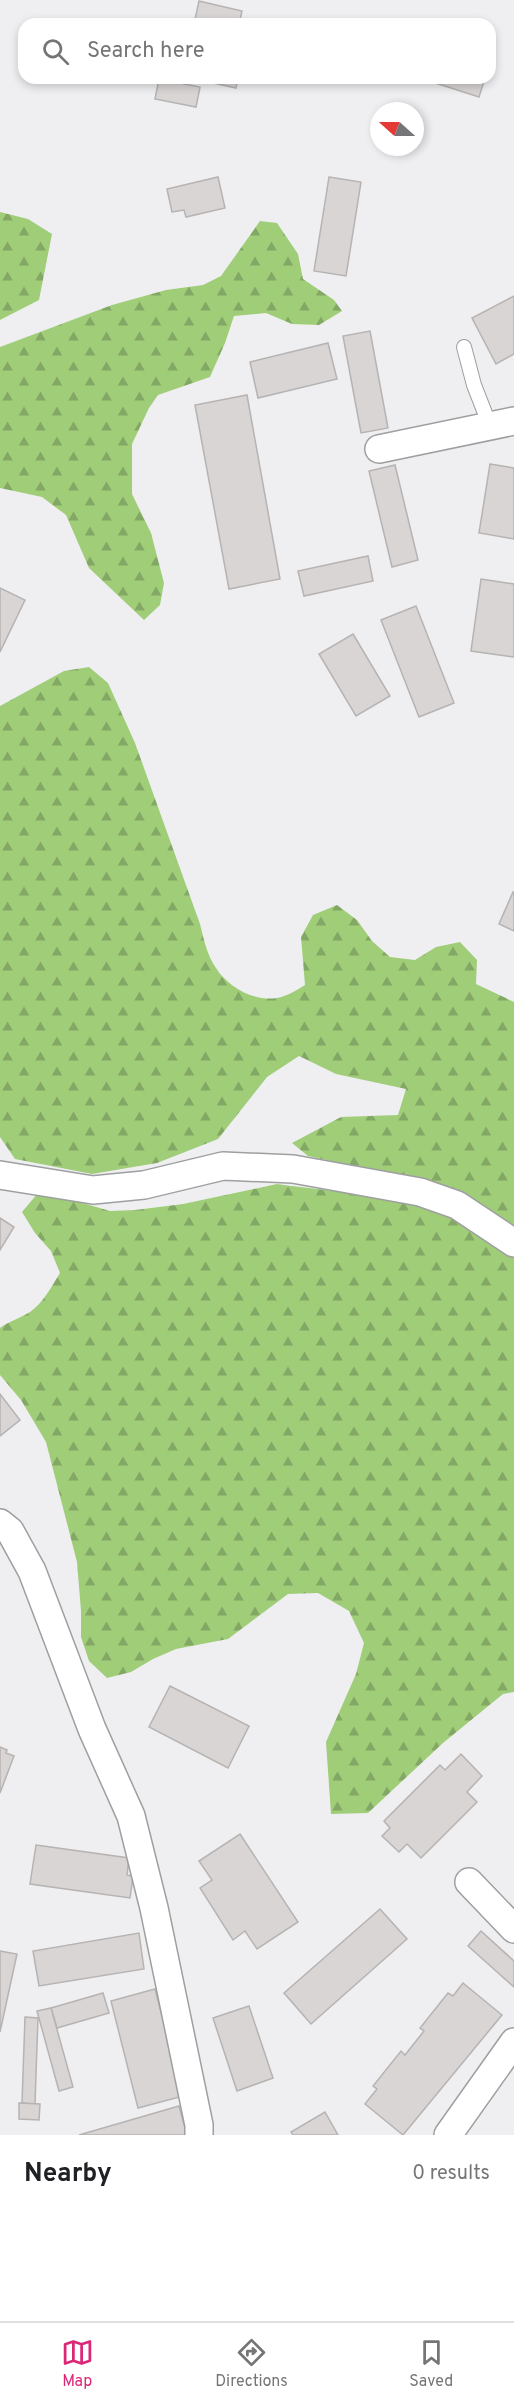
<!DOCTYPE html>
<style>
:root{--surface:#fff;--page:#f6f6f6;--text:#202124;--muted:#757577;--line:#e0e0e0;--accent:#db2777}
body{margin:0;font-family:Overpass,sans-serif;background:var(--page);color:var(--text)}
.compass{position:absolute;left:370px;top:102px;width:54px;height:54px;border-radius:50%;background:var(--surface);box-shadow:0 3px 9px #0003;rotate:291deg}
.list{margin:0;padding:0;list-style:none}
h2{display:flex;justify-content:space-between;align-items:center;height:78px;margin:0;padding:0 24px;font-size:26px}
h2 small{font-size:20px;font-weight:400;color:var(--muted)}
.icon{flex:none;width:33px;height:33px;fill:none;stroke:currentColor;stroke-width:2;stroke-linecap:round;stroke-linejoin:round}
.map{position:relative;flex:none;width:514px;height:2135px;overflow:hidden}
.search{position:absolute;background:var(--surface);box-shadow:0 3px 9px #0003;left:18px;right:18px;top:18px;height:66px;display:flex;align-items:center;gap:15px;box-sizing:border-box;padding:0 21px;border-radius:18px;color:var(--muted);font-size:22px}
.sheet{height:186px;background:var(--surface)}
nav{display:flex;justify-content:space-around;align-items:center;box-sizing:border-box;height:84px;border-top:2px solid var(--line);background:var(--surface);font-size:16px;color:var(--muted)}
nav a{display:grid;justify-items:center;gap:3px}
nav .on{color:var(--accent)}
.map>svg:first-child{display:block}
.forest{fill:url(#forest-firs)}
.building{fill:#d8d5d4;stroke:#b6b3b2;stroke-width:1.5}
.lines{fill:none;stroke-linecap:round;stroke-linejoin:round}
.lane-casing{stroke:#9e9fa1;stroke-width:16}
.street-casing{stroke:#9e9fa1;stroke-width:30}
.lane{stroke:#fff;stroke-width:14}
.street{stroke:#fff;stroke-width:27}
</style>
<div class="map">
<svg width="514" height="2135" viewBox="0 0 514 2135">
<defs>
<pattern id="forest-firs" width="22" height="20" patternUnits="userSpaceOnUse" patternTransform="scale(1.5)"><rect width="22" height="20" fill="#a0cd78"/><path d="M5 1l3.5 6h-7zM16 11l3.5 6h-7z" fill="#83a764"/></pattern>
</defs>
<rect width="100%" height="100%" fill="#efeff2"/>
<g class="forest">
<path d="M0,212L28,219L52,234L39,300L0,320Z"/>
<path d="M260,221L277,223L298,254L303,279L334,300L342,311L319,325L292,324L266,313L234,316L225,343L210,377L158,395L149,408L132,444V494L151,533L164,583L160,605L144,620L89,568L66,515L42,497L0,488V347L112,305L166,290L203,285L221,276Z"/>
<path d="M89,667L108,683L135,743L200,924C204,940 207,955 216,968C229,989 260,1005 284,996C291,994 298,989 305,985L301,937L313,915L337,905L357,920L372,941L390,957L415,960L436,947L460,942L477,960L476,984L514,1002V1231L467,1195L422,1181L308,1156L292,1143L341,1117L398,1115L406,1089L336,1074L299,1056L267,1077L218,1139L157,1163L92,1174L15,1159L0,1137V706L64,671Z"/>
<path d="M277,1184C333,1192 394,1194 446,1215C471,1225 493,1241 514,1256V1692L503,1694L443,1743L368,1813L331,1814L326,1742L356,1674L364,1643L349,1611L318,1593L288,1594L228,1639L176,1649L153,1659L131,1672L107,1678L89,1661L81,1637V1611L77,1562L46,1442L21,1400L0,1375V1328C9,1321 21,1318 30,1312C43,1303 52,1286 60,1273L51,1251L35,1233L22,1212L38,1193L62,1197L110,1211L135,1210L183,1204Z"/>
</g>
<g class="building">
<path d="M199,1L242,11L239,24H194Z"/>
<path d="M191,78H238L236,88Z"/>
<path d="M420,78H485L479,97Z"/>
<path d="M159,79L200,87L196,107L155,99Z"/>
<path d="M218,177L225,208L186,217L184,210L172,212L167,189Z"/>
<path d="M329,177L361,182L346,276L314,271Z"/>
<path d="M514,296V354L496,364L472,318Z"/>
<path d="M370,331L388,428L361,433L343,336Z"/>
<path d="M328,343L337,379L258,398L250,362Z"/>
<path d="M247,395L280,579L229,589L195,405Z"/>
<path d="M490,464L514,468V539L479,533Z"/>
<path d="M395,465L418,560L392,567L369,471Z"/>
<path d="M368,556L373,581L304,596L298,571Z"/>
<path d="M481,579L514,584V657L471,651Z"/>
<path d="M0,588L25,600L0,652Z"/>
<path d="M416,606L454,703L419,717L381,620Z"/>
<path d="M353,634L390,696L356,716L319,654Z"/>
<path d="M513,892L514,893V931L499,924Z"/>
<path d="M0,1218L14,1227L0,1250Z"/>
<path d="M0,1394L20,1420L0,1436Z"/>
<path d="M170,1686L249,1726L228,1768L149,1727Z"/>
<path d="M0,1747L7,1750L6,1753L14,1756L0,1793Z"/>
<path d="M461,1754L482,1776L467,1792L477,1802L421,1858L407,1844L399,1852L382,1836L390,1828L384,1821L440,1765L445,1770Z"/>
<path d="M240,1834L298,1922L257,1949L245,1931L233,1940L200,1888L212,1880L199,1861Z"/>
<path d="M36,1845L129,1858L127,1875L133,1876L130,1898L30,1884Z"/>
<path d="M380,1909L407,1939L311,2024L284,1993Z"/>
<path d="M481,1931L514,1961V1987L468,1946Z"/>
<path d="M139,1933L144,1969L39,1986L33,1951Z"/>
<path d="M0,1951L17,1954L0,2032Z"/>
<path d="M463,1983L502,2015L403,2135L365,2104L377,2089L373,2086L401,2051L405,2055L424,2031L420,2028L448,1993L453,1996Z"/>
<path d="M155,1989L183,2096L138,2108L111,2001Z"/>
<path d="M103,1993L109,2013L57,2028L51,2008Z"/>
<path d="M249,2006L273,2078L237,2091L213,2018Z"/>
<path d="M51,2008L73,2087L59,2091L37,2011Z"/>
<path d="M25,2017L38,2018L35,2104L22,2103Z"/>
<path d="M19,2103L40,2104L39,2120L19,2119Z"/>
<path d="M179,2106L187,2135H79Z"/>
<path d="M325,2112L338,2135H293L291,2132Z"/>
</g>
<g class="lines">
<defs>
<path id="lane" d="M464,347L474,385L490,426"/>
<g id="street">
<path d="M379,449L514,421"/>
<path d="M0,1175L93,1190L144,1185L223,1166L293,1169L420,1192L457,1205L514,1243"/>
<path d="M0,1523L10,1531L32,1571L92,1729L131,1816L154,1908L199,2125V2135"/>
<path d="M469,1882L514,1929"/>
<path d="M448,2135L514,2042"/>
</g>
</defs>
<use href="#lane" class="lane-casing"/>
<use href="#street" class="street-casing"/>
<use href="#lane" class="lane"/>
<use href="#street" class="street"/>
</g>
</svg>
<svg class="compass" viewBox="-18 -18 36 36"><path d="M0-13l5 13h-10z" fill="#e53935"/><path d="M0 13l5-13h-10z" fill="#757577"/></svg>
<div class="search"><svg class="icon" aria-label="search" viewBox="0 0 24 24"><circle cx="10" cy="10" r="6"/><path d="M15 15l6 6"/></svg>Search here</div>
</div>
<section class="sheet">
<h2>Nearby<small>0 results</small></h2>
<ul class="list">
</ul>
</section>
<nav>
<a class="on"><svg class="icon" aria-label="map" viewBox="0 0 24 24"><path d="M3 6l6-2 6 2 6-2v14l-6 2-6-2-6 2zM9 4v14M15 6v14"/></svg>Map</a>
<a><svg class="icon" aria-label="directions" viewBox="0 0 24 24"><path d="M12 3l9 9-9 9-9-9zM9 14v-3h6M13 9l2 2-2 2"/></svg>Directions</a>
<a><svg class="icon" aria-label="saved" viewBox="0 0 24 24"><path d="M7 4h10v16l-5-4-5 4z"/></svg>Saved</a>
</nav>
